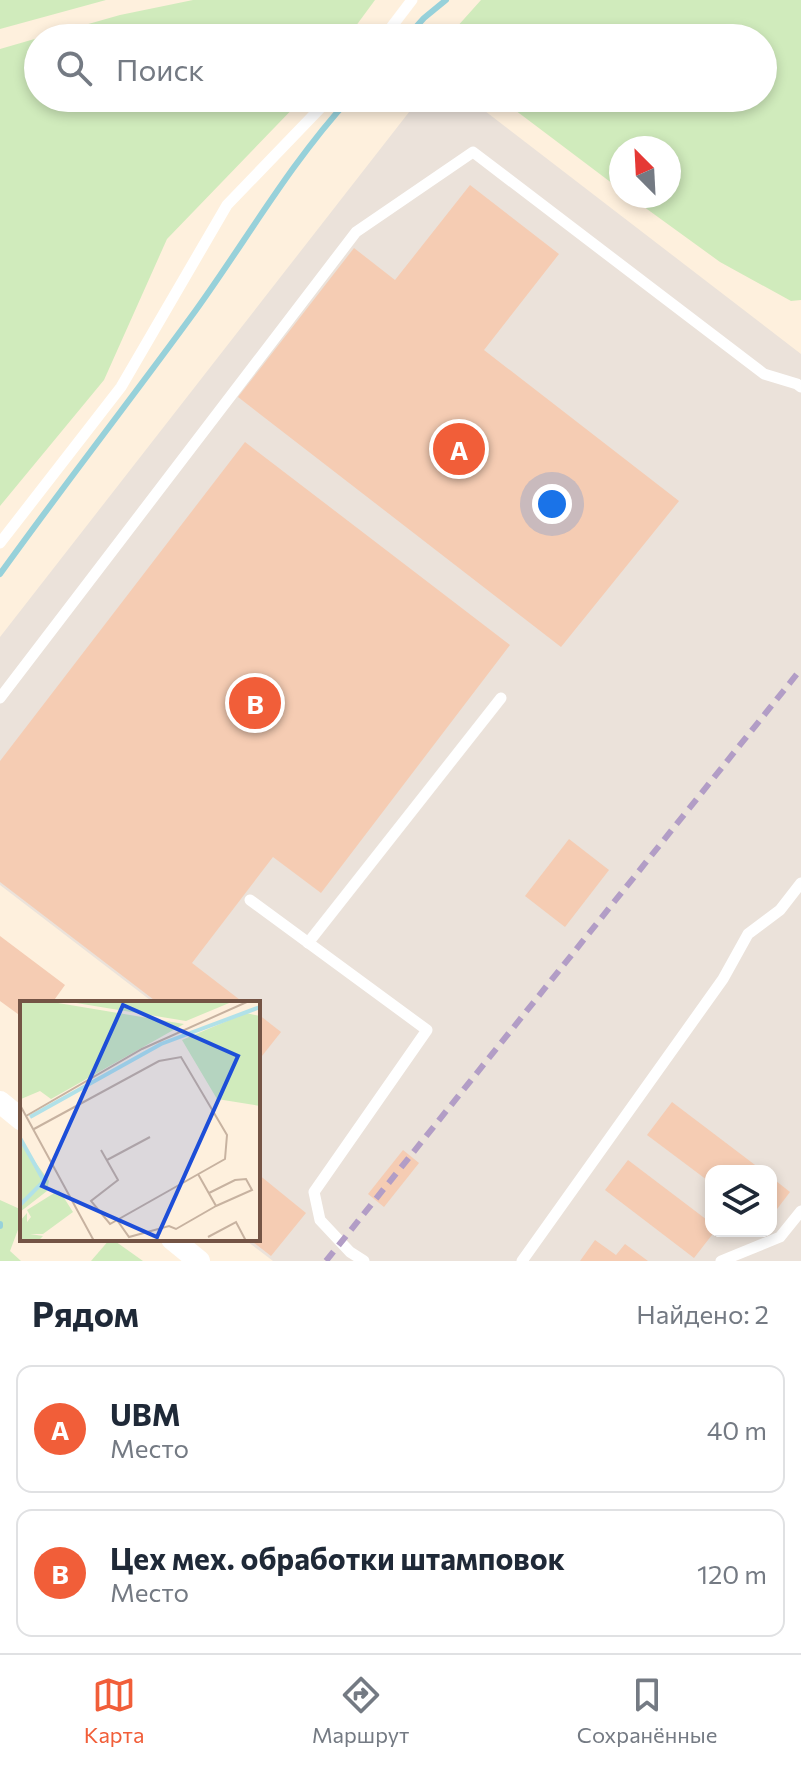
<!DOCTYPE html>
<html lang="ru">
<meta charset="utf-8">
<style>
:root{--surface:#fff;--page:#f6f6f7;--text:#1f2937;--muted:#747a83;--line:#e0e1e3;--accent:#f15e39}
body{margin:0;font-family:Commissioner,sans-serif;background:var(--page);color:var(--text)}
.controls{position:absolute;right:24px;bottom:24px;display:grid;overflow:hidden;border-radius:16px;box-shadow:0 4px 12px #0003}
.controls button{width:72px;height:72px;display:grid;place-items:center;padding:0;border:0;border-bottom:2px solid var(--line);background:var(--surface);color:var(--text);font:40px sans-serif}
.compass{position:absolute;left:609px;top:136px;width:72px;height:72px;border-radius:50%;background:var(--surface);box-shadow:0 4px 12px #0003;rotate:336deg}
.you{position:absolute;left:552px;top:504px;width:28px;height:28px;margin:-20px;border:6px solid #fff;border-radius:50%;background:#1a73e8;box-shadow:0 0 0 12px #1a73e833}
.badge{display:grid;place-items:center;width:52px;height:52px;border-radius:50%;background:var(--accent);color:#fff;font-size:26px;font-weight:700}
.pin{position:absolute;translate:-50% -50%;border:4px solid #fff;box-shadow:0 2px 8px #0006}
.list{margin:0;padding:0;list-style:none}
h2{display:flex;justify-content:space-between;align-items:center;height:104px;margin:0;padding:0 32px;font-size:34px}
h2 small{font-size:26px;font-weight:400;color:var(--muted)}
.list li{display:grid;grid-template-columns:52px 1fr auto;gap:24px;align-items:center;box-sizing:border-box;height:128px;margin:0 16px 16px;padding:0 16px;border:2px solid var(--line);border-radius:16px}
.list b{display:block;font-size:30px;white-space:nowrap}
.list p{margin:0;font-size:26px;white-space:nowrap;color:var(--muted)}
.list em{font-size:26px;font-style:normal;color:var(--muted)}
.icon{flex:none;width:44px;height:44px;fill:none;stroke:currentColor;stroke-width:2;stroke-linecap:round;stroke-linejoin:round}
.map{position:relative;flex:none;width:801px;height:1261px;overflow:hidden}
.search{position:absolute;background:var(--surface);box-shadow:0 4px 12px #0003;left:24px;right:24px;top:24px;height:88px;display:flex;align-items:center;gap:20px;box-sizing:border-box;padding:0 28px;border-radius:44px;color:var(--muted);font-size:30px}
.sheet{height:392px;background:var(--surface)}
nav{display:flex;justify-content:space-around;align-items:center;box-sizing:border-box;height:112px;border-top:2px solid var(--line);background:var(--surface);font-size:22px;color:var(--muted)}
nav a{display:grid;justify-items:center;gap:4px}
nav .on{color:var(--accent)}
.map>svg:first-child{display:block}
.industrial{fill:#ebe2da;fill-rule:evenodd}
.green{fill:#d0ebbc}
.lines{fill:none;stroke-linecap:round;stroke-linejoin:round}
.stream{stroke:#97d1da;stroke-width:6}
.building{fill:#f5ccb3}
.lane{stroke:#fff;stroke-width:11}
.street{stroke:#fff;stroke-width:22}
.rail{stroke:#b29dc6;stroke-width:6;stroke-dasharray:12 8;stroke-linecap:butt}
.inset-river{fill:none;stroke:#b1e1e8;stroke-width:4}
.inset-road{fill:none;stroke:#c7b2a0;stroke-width:2}
.view{fill:#1d4ed8;fill-opacity:0.15;stroke:#1d4ed8;stroke-width:4}
.inset-edge{fill:none;stroke:#745445;stroke-width:4}
</style>
<div class="map">
<svg width="801" height="1261" viewBox="0 0 801 1261">
<rect width="100%" height="100%" fill="#fef0dd"/>
<path class="industrial" d="M420,98H468L801,354V1261H273L244,1239H258V1003H154L0,885V637ZM711,1171H771V1231H711Z"/>
<g class="green">
<path d="M0,0H106L0,29Z"/>
<path d="M193,0H375L347,38H39L120,15Z"/>
<path d="M481,0H801V300L791,301L720,262L629,196H669V148H621V190L499,98H763V38H447Z"/>
<path d="M38,38V98H303L167,239L104,380L0,506V49Z"/>
<path d="M0,1200L22,1210V1219L10,1251L21,1261H0Z"/>
<path d="M110,1239H112L143,1261H91Z"/>
</g>
<g class="lines">
<g class="stream">
<path d="M406,38L424,18L446,0"/>
<path d="M0,574C64,485 132,398 196,310C247,239 291,162 350,98"/>
<path d="M0,1224V1226"/>
</g>
</g>
<g class="building">
<path d="M470,185L559,254L484,350L679,501L561,647L238,397L354,248L395,280Z"/>
<path d="M245,442L510,645L321,893L273,857L192,963L244,1003H158L0,882V761Z"/>
<path d="M569,839L609,870L565,927L525,896Z"/>
<path d="M0,936L65,985L52,1003H22V1017L0,1001Z"/>
<path d="M258,1014L281,1032L258,1061Z"/>
<path d="M672,1102L763,1171H711V1183L647,1135Z"/>
<path d="M403,1150L419,1163L384,1207L368,1194Z"/>
<path d="M628,1160L711,1223V1231H715L694,1258L605,1190Z"/>
<path d="M258,1174L306,1213L271,1256L249,1239H258Z"/>
<path d="M771,1177L790,1192L771,1217Z"/>
<path d="M595,1240L616,1255L625,1244L648,1261H580Z"/>
</g>
<g class="lines">
<g class="lane">
<path d="M383,38L412,0"/>
<path d="M0,543L121,387L227,205L330,98"/>
<path d="M0,698L356,232L473,152L764,374L797,384L801,387"/>
<path d="M250,900L427,1030L314,1192L320,1220L350,1252L364,1261"/>
<path d="M308,943L501,698"/>
<path d="M522,1261L723,979L748,934L780,910L801,883"/>
<path d="M721,1261L780,1237L801,1211"/>
</g>
<g class="street">
<path d="M0,1102L22,1120"/>
<path d="M172,1239L199,1261"/>
</g>
<path class="rail" d="M326,1261L801,669"/>
</g>
<g transform="translate(20 1001)">
<rect width="240" height="240" fill="#fef0dd"/>
<path d="M0,0H26L164,23L31,98L20,90L1,98ZM44,0H214L166,20ZM226,12L240,15V105L197,98L162,39ZM0,140L29,180L27,190L0,211ZM39,189L53,211L23,233H10L23,235L18,240H0V220L7,212V221L11,216L7,209Z" fill="#d0ebbc"/>
<path class="inset-river" d="M10,116L141,43L240,6M0,137L24,180L0,204"/>
<path class="inset-road" d="M0,104L74,240M6,115L122,48L229,0M14,128L139,60L161,56L207,134L205,158L90,223L71,200L98,179L81,149M87,159L130,136M189,192L215,179L226,178L232,189L196,205M97,219L109,236L149,225L156,228L196,205L178,173M188,236L216,221L226,240"/>
<path class="view" d="M103,4L218,55L137,236L22,185Z"/>
<rect width="240" height="240" class="inset-edge"/>
</g>
</svg>
<div class="controls">
<button><svg class="icon" aria-label="layers" viewBox="0 0 24 24"><path d="M12 4l9 5-9 5-9-5zM3 14l9 5 9-5"/></svg></button>
</div>
<svg class="compass" viewBox="-18 -18 36 36"><path d="M0-13l5 13h-10z" fill="#e53935"/><path d="M0 13l5-13h-10z" fill="#747a83"/></svg>
<div class="you"></div>
<div class="pin badge" style="left:459px;top:449px">A</div>
<div class="pin badge" style="left:255px;top:703px">B</div>
<div class="search"><svg class="icon" aria-label="search" viewBox="0 0 24 24"><circle cx="10" cy="10" r="6"/><path d="M15 15l6 6"/></svg>Поиск</div>
</div>
<section class="sheet">
<h2>Рядом<small>Найдено: 2</small></h2>
<ul class="list">
<li><span class="badge">A</span><div><b>UBM</b><p>Место</p></div><em>40 m</em></li>
<li><span class="badge">B</span><div><b>Цех мех. обработки штамповок</b><p>Место</p></div><em>120 m</em></li>
</ul>
</section>
<nav>
<a class="on"><svg class="icon" aria-label="map" viewBox="0 0 24 24"><path d="M3 6l6-2 6 2 6-2v14l-6 2-6-2-6 2zM9 4v14M15 6v14"/></svg>Карта</a>
<a><svg class="icon" aria-label="directions" viewBox="0 0 24 24"><path d="M12 3l9 9-9 9-9-9zM9 14v-3h6M13 9l2 2-2 2"/></svg>Маршрут</a>
<a><svg class="icon" aria-label="saved" viewBox="0 0 24 24"><path d="M7 4h10v16l-5-4-5 4z"/></svg>Сохранённые</a>
</nav>
